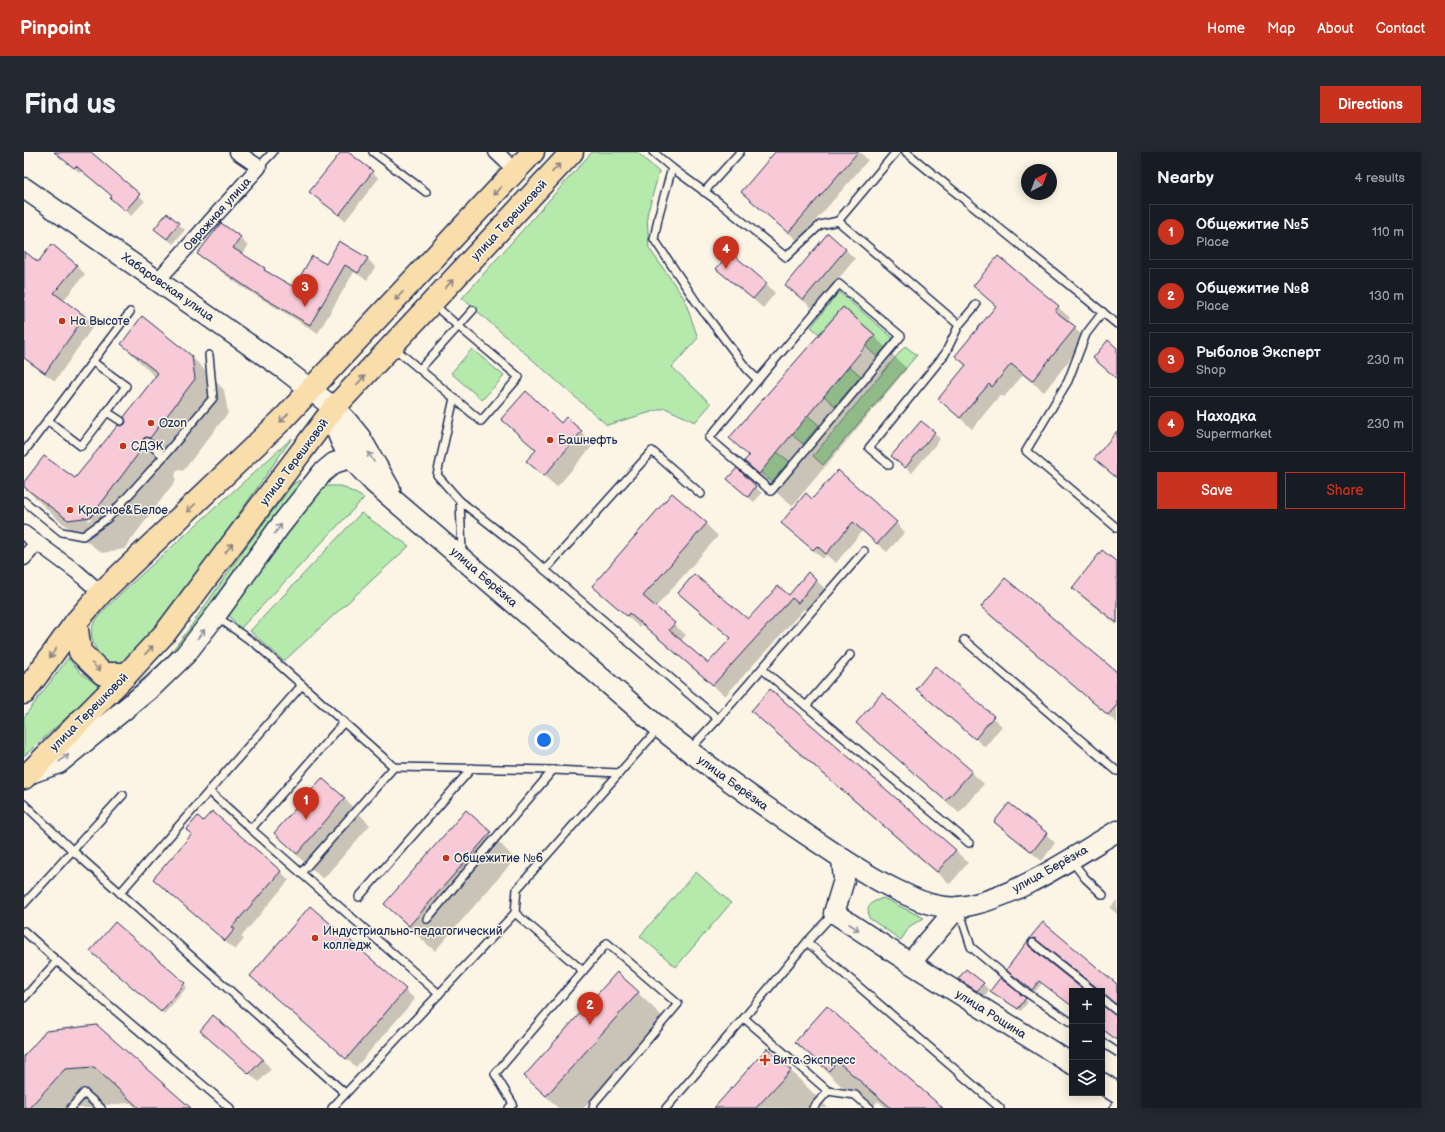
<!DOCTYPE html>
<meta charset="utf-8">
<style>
:root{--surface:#171b24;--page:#242831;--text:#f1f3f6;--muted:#9ea1a6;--line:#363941;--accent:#c8321e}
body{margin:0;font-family:"Balsamiq Sans",sans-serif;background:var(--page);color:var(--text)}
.controls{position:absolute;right:12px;bottom:12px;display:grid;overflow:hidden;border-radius:0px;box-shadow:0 2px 10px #0003}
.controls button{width:36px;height:36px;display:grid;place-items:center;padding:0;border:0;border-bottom:1px solid var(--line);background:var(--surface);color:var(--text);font:20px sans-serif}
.compass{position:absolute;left:997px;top:12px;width:36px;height:36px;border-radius:50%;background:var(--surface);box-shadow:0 2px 10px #0003;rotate:41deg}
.you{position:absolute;left:520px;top:588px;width:14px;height:14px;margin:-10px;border:3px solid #fff;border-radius:50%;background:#1a73e8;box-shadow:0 0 0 6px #1a73e833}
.badge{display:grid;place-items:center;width:26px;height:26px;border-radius:50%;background:var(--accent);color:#fff;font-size:13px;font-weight:700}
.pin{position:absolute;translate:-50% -33px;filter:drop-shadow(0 1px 2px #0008)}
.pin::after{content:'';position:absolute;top:21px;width:14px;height:12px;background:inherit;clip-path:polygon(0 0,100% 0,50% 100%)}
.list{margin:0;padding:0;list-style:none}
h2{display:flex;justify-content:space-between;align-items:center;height:52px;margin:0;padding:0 16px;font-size:17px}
h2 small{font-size:13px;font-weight:400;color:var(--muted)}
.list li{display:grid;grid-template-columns:26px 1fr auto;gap:12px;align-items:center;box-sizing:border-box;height:56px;margin:0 8px 8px;padding:0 8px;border:1px solid var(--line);border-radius:0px}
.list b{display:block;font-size:15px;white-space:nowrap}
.list p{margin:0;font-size:13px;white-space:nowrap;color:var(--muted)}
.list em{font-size:13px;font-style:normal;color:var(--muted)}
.actions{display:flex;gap:8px;padding:12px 16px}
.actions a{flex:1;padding:9px 0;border:1px solid var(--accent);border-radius:0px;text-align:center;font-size:14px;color:var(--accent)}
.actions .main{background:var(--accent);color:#fff}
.icon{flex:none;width:22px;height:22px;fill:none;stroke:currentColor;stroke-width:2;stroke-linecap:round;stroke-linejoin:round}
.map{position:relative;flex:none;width:1093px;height:956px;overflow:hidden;border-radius:0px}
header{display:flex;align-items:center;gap:24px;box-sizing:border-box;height:56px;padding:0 20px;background:var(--accent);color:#fff}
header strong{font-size:19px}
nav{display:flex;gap:22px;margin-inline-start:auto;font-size:14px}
.intro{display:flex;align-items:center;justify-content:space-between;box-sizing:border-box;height:96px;padding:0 24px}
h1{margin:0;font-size:28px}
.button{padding:10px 18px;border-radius:0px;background:var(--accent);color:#fff;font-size:14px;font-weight:700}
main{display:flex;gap:24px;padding:0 24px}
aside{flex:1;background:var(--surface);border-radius:0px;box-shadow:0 2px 10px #0003}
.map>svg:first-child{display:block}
.green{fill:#b5eaac;stroke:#688c85}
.shadow{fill:#0003;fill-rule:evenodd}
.building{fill:#f8c9d7;stroke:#1b2f5e}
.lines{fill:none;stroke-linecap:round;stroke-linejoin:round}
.lane-casing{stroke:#1b2f5e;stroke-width:10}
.street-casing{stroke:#1b2f5e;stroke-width:17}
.secondary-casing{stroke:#1b2f5e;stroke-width:23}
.primary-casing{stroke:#1b2f5e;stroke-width:25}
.lane{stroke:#fcf5e5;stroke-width:7}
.street{stroke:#fcf5e5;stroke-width:14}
.secondary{stroke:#fcf5e5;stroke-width:20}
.primary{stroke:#f9ddab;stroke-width:22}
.oneway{stroke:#8a8684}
.oneway2{stroke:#8c92a2}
.poi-dot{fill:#c8321e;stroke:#fcf5e5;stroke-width:1.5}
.labels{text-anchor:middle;stroke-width:3;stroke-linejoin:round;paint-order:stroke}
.street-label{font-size:12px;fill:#1b2f5e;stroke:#fcf5e5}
.poi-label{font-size:12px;fill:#1b2f5e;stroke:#fcf5e5;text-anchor:start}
</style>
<header>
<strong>Pinpoint</strong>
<nav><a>Home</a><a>Map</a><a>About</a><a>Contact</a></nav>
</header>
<div class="intro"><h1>Find us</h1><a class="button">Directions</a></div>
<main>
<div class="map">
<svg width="1093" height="956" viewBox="0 0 1093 956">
<rect width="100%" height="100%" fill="#fcf5e5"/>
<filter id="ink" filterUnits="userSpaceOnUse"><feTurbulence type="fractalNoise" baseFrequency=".025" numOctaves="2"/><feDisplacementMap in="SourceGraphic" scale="8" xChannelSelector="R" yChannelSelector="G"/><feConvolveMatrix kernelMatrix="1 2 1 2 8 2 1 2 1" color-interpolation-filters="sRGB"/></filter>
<g filter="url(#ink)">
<g class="green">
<path d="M568,0H613L635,20L623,63L625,96L660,146L674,186L648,215L687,252L671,270L641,256L583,273L438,146Z"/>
<path d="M815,140L869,186L853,205L841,194L851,183L819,155L795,182L787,175Z"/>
<path d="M881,194L893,203L799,313L789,304Z"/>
<path d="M448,197L480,224L458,248L427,221Z"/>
<path d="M824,213L837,224L811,254L799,243Z"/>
<path d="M783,263L795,273L779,292L767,282Z"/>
<path d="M268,286L135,476L101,511C96,511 90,512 85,510C74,505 65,488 68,476C70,466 89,450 96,442Z"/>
<path d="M753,300L765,309L748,330L736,320Z"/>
<path d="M276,328L273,337L170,485L35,603L143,505L162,481L224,392L269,332Z"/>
<path d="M301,334H317L340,346L216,477L204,462L284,348Z"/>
<path d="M337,361L385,394L260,509L226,479Z"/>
<path d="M44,506L58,522L76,535L0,604V565Z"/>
<path d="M672,720L707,751L652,815L616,784Z"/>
<path d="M859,746L900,766L886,774L877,788L845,766L844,756L849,750Z"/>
</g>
<g class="shadow">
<path d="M40,0H64L121,49L107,64L94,52L89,45L58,19L56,21L43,10Z"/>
<path d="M318,0H323L355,26L321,69L287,40Z"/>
<path d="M753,0H836L844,8L774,89L727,49Z"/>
<path d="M143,62L161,78L149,92L131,77Z"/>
<path d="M216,86L224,94L218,103L240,117L246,122L270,137L302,113L343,106L351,115L343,128L330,120L294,181L218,135L183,109L175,101Z"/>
<path d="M821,97L831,107L789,157L762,133Z"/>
<path d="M0,100L14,111L52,113L61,122L39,149L61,164L70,173L31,229L8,213L0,205Z"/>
<path d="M974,105L1034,155L1046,166L1043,169L1062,187L1020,240L999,223L980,245L976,243L948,277L915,247L942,214L932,204L973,155L950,134Z"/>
<path d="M694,117L742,132L751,141L739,156Z"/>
<path d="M850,184L883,217L768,354L754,342L721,309L726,305L707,286Z"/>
<path d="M98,192L167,204L200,238L204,261L159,319L155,318L152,320L151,325L152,328L100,397L78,401L32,366L0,335V331L51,327L97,275L102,273L132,226ZM75,352H78L65,369L64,368Z"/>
<path d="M542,267L570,292L533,335L503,309Z"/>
<path d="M1093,280V327L1071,307Z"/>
<path d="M910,281L916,287L888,321L875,310Z"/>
<path d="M713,318L738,341L730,350L710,333Z"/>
<path d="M788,348L872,371L881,380L863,400L838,379L812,411L802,403L799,407L758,371Z"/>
<path d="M682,372L694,384L631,456L662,483L657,489L684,512L708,487L667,453L655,441L725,468L765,445L785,421L804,440L787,462L780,457L701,544L617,472L615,475L569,434Z"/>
<path d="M1093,412V473L1062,448L1050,436Z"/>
<path d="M958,455L1093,521V571L970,467Z"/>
<path d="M911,516L978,574L961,595L902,546Z"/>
<path d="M746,539L932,699L944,711L926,732L741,572L729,559Z"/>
<path d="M858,543L947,620L960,632L935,661L846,583L834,571Z"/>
<path d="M298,627L321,647L346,673L299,727L277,707L251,681Z"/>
<path d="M971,670L1022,682L1031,691L1018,709L981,679Z"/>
<path d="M164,678L256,719L265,728L217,785L220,787L211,798L140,736L169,683Z"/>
<path d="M466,681L491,707L411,799L387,778L362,752Z"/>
<path d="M1093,748V762L1086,756Z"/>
<path d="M286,755L391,847L332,915L237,833Z"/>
<path d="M91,772L163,835L140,862L70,801Z"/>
<path d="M1010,783L1093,833V852L1083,844L1078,846V839H1075L1073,835L1016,789L1011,788L1006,793L1008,798L1059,839H1048V854L1018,831L1011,840L986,820L984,818Z"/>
<path d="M593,821L640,866L560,956H534L501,924Z"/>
<path d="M935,827L959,832L965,838L960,845L941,833Z"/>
<path d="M977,827L1004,850L997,859L968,839Z"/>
<path d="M23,880L166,956H112L107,951L77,953L74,956H0V905Z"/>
<path d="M187,888L238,907L247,917L235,930Z"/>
<path d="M773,890L917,956H862L854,949L848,956H842L813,930Z"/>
<path d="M766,918L804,956H691Z"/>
</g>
<g class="building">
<path d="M30,0H67L116,42L101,59L86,46L88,44L52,14L50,16Z"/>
<path d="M317,0H324L349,19L315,63L285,40Z"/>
<path d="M751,0H834L764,81L717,40Z"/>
<path d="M143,61L155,71L143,87L130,77Z"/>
<path d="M197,71L217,85L209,96L241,116L240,118L270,135L288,104L302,112L315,89L344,106L334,121L321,113L286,173L233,142L173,102Z"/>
<path d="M804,81L822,97L779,148L761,133Z"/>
<path d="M28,92L53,113L30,141L61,164L21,221L0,206V99L14,110Z"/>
<path d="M706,100L743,131L729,147L692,117Z"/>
<path d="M974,104L1035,154L1031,159L1052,175L1008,229L987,212L968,235L965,232L936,266L914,247L942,213L931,204L972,154L949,134Z"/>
<path d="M819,155L851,183L735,322L720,309L725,304L705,286Z"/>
<path d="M118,164L168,204L171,227L126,286L122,285L119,287L118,291L120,294L67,365L44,368L0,335V330L20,304L51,326L94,273L97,274L101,272L102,269L100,265L134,221L97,192Z"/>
<path d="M1084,188L1093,196V227L1069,206Z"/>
<path d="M502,239L537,271L542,265L558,279L520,324L502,309L512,298L477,267Z"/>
<path d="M897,269L911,280L881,316L867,304Z"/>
<path d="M1093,279V326L1070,307Z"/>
<path d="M713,316L732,334L724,345L703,327Z"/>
<path d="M814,318L873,370L853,392L829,370L802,402L793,394L789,398L757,371L782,341L788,347Z"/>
<path d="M648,341L683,371L619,444L651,471L645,478L684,511L707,486L654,441L670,422L724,467L754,434L765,443L784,420L792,428L774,451L768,446L689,533L605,461L603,464L568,434Z"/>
<path d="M1078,398L1093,410V471L1048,436Z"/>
<path d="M981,426L1093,520V553L1084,563L957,455Z"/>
<path d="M911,514L970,564L951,587L892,537Z"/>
<path d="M746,537L932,698L913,720L727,559Z"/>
<path d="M858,541L948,619L922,649L832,571Z"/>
<path d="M298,626L321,646L273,702L250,681Z"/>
<path d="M985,651L1023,681L1008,700L970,670Z"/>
<path d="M442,658L467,680L385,774L360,752Z"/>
<path d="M188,659L257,719L208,775L211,777L201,789L129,727L168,682L162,678L174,664L179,669Z"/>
<path d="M286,754L382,837L322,907L226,824Z"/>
<path d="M91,770L161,831L137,860L66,799Z"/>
<path d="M1019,770L1093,832V853L1078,842V839H1074L1072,835L1010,786L1005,788L1004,792L1006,795L1061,839H1048V854L1015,829L1008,838L982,818L1009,782Z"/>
<path d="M942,817L960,831L953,839L934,827Z"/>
<path d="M593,820L615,840L522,944L500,924Z"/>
<path d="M976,826L1002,846L994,857L966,839Z"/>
<path d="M1078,853L1093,864V888L1078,877Z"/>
<path d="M803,854L815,865L919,956H867L813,909L805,919L784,901L771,890Z"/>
<path d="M189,863L239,907L225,922L176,879Z"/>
<path d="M73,873L92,890L167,956H115L70,915L41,917L5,956H0V904L22,879Z"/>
<path d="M743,896L767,918L732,956H690Z"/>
</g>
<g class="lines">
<defs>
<g id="lane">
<path d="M349,0L402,40"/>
<path d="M629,0L648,16L635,62L630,87L673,151L723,217L734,228"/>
<path d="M882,0L1093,172"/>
<path d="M235,15L249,0"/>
<path d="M648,16L696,51L762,105L796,73L814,69L872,0"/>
<path d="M680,40L716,0"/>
<path d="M814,69L935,173L921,202L845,296L865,313"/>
<path d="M815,132L877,184L747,339L685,286Z"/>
<path d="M409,152L434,174L495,225L457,269L430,246L413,323L436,349L496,396L521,418"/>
<path d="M1079,160L1062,182L1044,229L1002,299L1093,376"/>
<path d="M935,173L952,153"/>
<path d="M369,195L430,246"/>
<path d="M69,210L102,234L83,260L97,269"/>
<path d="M396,217L449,158"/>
<path d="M23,268L57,294L83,260"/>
<path d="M123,290L140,304"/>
<path d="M0,300L106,160"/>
<path d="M677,342L628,299L521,418L694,567"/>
<path d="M0,349L38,380L59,384L84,366L140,304L189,246L185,203"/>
<path d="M436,349L438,401"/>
<path d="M192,464L234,494L370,615L529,618L595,621"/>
<path d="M940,488L1093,619"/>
<path d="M738,517L945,691"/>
<path d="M782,554L826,503"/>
<path d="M666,597L694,567L840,399"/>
<path d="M185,639L227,677"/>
<path d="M0,652L48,698L321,941"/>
<path d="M1048,709L1061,726L1079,743"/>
<path d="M277,721L227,677L320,570"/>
<path d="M96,741L278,533"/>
<path d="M335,745L448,616"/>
<path d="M0,752L99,643"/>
<path d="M935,757L947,795L1000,839L1048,871"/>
<path d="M491,761L559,819"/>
<path d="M403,767L529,618"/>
<path d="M0,779L33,809L206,956"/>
<path d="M783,790L976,956"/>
<path d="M1009,791L1069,839"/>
<path d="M415,842L491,761L493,737L635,576"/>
<path d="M0,846L33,809"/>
<path d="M1078,847L1093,859"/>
<path d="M720,866L804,939L831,943L846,956"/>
<path d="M1078,890L1093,900"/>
<path d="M47,956L60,941L77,956"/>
<path d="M308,956L415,842L277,721L370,615"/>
<path d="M485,956L489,952L471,922L583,791L654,852L570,951L569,956"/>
<path d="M642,956L720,866L783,790L809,762"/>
<path d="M789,956L804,939"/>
<path d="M1090,956L1093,951"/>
</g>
<g id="street">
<path d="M472,0L492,19"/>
<path d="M134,128L235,15L213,0"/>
<path d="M0,381L53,420L77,441"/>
<path d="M0,406L13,391"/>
</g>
<g id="secondary">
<path d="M0,36L260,217L310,256L323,269L336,285L366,337"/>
<path d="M310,256C311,263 311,271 313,278C319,301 335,315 351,332L636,576C682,613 730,647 780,681C813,703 847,727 883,743C899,751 918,757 936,755C988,748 1048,706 1093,679"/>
<path d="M4,622L35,611L128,535L161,503L192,463L256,374L298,321L310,311L326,306"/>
<path d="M818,707L820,728L810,761L886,811L934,755"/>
<path d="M886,811L1048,912"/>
<path d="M1078,931L1093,941"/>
</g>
<g id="primary">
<path d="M52,470L56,500L79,522H103"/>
<path d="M0,541L52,470L77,441L260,266L509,0"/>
<path d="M0,626L103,522L142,480L310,256L548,0"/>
</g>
</defs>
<use href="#lane" class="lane-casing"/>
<use href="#street" class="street-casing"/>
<use href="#secondary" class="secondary-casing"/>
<use href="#primary" class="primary-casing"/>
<use href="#lane" class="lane"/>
<use href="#street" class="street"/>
<use href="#secondary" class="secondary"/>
<use href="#primary" class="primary"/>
</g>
<defs><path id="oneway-shaft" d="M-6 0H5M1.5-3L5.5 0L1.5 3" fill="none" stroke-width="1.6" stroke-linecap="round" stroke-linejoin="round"/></defs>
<g class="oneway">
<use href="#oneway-shaft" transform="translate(532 16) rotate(-47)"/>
<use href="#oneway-shaft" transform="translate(473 39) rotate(133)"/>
<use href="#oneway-shaft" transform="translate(425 132) rotate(-47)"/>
<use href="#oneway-shaft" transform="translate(375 144) rotate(133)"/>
<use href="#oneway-shaft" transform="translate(337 228) rotate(-47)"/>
<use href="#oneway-shaft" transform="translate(260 266) rotate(134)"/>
<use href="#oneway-shaft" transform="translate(167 356) rotate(136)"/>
<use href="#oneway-shaft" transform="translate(205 396) rotate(-53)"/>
<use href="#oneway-shaft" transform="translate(125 498) rotate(-47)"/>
<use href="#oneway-shaft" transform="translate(29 501) rotate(126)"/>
<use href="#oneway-shaft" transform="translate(72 515) rotate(42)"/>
</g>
<g class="oneway2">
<use href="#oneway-shaft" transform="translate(347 305) rotate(-121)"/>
<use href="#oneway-shaft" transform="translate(254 377) rotate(-54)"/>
<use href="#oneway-shaft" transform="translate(177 482) rotate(-52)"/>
<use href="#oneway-shaft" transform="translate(40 606) rotate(-38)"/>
<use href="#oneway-shaft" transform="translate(830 775) rotate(33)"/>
</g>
</g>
<g class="poi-dot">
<circle cx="38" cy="169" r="4"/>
<circle cx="127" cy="271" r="4"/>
<circle cx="526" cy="288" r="4"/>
<circle cx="99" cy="294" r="4"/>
<circle cx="46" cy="358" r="4"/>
<circle cx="422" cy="706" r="4"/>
<circle cx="291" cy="786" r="4"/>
<path d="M739 902h4v4h4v4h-4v4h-4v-4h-4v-4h4z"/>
</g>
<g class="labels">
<g class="street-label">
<text transform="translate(193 62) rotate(-48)" y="4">Овражная улица</text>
<text transform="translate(485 68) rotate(-47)" y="4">улица Терешковой</text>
<text transform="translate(144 135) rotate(35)" y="4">Хабаровская улица</text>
<text transform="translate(270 310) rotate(-53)" y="4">улица Терешковой</text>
<text transform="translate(460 425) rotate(41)" y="4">улица Берёзка</text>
<text transform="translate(65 560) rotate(-45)" y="4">улица Терешковой</text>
<text transform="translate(709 631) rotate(36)" y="4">улица Берёзка</text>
<text transform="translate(1026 717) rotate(-29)" y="4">улица Берёзка</text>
<text transform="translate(967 862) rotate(32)" y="4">улица Рощина</text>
</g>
<g class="poi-label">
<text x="46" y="173">На Высоте</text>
<text x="135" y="275">Ozon</text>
<text x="534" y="292">Башнефть</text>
<text x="107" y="298">СДЭК</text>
<text x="54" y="362">Красное&amp;Белое</text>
<text x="430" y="710">Общежитие №6</text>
<text x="299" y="783">Индустриально-педагогический<tspan x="299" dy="14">колледж</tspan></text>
<text x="749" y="912">Вита Экспресс</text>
</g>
</g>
</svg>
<div class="controls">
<button>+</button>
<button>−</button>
<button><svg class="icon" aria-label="layers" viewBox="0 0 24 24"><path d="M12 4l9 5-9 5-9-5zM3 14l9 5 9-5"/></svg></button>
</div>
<svg class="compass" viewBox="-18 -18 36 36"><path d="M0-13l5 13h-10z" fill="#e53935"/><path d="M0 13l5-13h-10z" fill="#9ea1a6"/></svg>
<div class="you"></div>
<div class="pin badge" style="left:282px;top:668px">1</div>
<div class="pin badge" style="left:566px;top:873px">2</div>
<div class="pin badge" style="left:281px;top:155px">3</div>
<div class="pin badge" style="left:702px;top:117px">4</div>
</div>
<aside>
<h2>Nearby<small>4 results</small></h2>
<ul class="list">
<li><span class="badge">1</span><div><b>Общежитие №5</b><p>Place</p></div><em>110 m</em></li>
<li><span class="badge">2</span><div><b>Общежитие №8</b><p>Place</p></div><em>130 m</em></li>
<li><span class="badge">3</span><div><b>Рыболов Эксперт</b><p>Shop</p></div><em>230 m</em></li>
<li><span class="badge">4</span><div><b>Находка</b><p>Supermarket</p></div><em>230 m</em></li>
</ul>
<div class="actions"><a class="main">Save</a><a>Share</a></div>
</aside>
</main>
